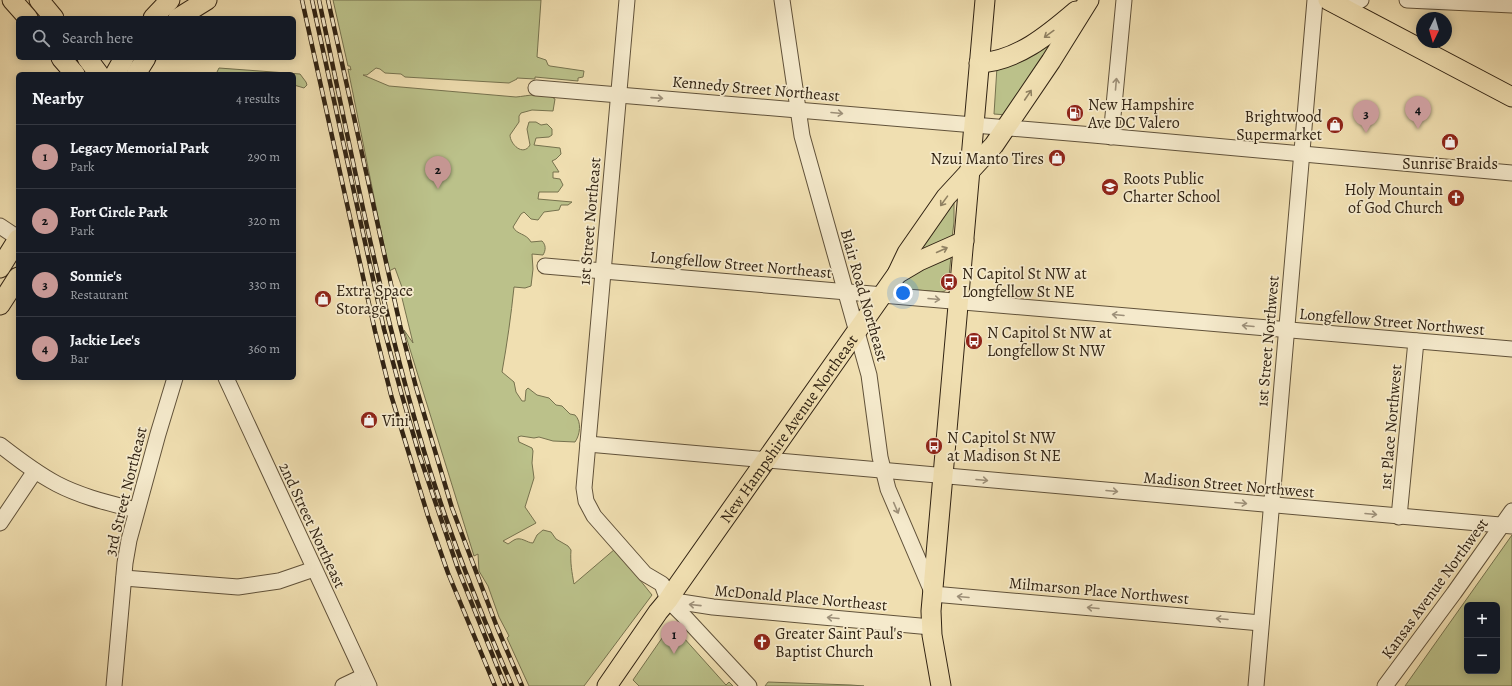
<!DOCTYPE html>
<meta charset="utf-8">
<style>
:root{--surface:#171b24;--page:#20242c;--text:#f1f3f6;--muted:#9ea1a6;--line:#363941;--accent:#c59692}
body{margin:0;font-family:Alegreya,serif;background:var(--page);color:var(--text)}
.controls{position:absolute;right:12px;bottom:12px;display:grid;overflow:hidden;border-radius:6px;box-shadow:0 2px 10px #0003}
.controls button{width:36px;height:36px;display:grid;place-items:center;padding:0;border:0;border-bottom:1px solid var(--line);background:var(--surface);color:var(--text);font:20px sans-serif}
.compass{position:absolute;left:1416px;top:12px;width:36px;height:36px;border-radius:50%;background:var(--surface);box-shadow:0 2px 10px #0003;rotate:185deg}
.you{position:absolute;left:903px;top:293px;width:14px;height:14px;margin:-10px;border:3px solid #fff;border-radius:50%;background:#1a73e8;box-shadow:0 0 0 6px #1a73e833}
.badge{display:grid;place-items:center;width:26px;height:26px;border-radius:50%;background:var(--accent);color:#111;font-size:13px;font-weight:700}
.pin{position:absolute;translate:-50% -33px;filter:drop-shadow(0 1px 2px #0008)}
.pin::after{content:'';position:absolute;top:21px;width:14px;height:12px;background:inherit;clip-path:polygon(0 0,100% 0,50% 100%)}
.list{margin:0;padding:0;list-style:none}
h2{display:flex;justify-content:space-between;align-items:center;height:52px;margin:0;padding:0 16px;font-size:17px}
h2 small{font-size:13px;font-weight:400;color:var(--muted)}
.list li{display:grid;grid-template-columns:26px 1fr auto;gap:12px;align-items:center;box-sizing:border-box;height:64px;padding:0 16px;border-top:1px solid var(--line)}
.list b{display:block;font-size:15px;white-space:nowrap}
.list p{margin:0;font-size:13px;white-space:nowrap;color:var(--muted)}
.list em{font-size:13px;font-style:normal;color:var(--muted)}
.icon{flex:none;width:22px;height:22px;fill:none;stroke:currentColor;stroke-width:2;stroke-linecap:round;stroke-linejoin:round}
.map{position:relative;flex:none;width:1512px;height:686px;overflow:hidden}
.search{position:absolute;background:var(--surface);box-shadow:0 2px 10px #0003;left:16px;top:16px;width:280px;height:44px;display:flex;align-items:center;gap:10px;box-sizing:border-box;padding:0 14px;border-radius:6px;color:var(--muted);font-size:15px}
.panel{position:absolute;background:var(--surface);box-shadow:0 2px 10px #0003;left:16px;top:72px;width:280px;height:308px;border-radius:6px}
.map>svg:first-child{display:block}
.green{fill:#bbc18a;stroke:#76724e;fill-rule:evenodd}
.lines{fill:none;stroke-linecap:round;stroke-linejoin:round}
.minor-casing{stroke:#61523a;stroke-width:17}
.major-casing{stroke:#312313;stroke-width:21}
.minor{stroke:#f5eacc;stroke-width:15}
.major{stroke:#f0dfb1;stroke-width:19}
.rail-casing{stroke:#312313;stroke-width:4.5}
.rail{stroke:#f5eacc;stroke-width:3;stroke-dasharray:9;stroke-linecap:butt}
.oneway{stroke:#908162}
.oneway2{stroke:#9d9079}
.labels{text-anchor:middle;stroke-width:3.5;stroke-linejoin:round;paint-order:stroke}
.street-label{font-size:16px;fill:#312313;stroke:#f5eacc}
.poi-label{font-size:16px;fill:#312313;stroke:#f5eacc;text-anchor:start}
</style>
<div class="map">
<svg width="1512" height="686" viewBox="0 0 1512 686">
<rect width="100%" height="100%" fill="#f0dfb1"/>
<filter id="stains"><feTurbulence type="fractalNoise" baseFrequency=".005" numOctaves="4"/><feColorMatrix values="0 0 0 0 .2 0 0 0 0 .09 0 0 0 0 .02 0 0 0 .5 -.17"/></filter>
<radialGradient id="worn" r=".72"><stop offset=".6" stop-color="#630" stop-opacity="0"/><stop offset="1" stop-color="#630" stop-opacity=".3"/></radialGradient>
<g class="green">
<path d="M333,0H541L537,57L546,60L548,65L550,66L584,71L583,77L578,78V81L535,77V79L517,78V79L509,83L405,77L401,74L385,73L380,69L376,68L367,75H363L389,86L516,97C528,96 545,91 555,99L553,111L532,110L521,113L519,116V122L510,135C510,144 523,157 530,145L527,129L529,122H536L541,125L547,124L552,129V135L549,137L536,138L534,145L560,148L561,154L556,159L552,161L559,172H553V178L560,179L563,185L558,192H539L538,199L572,202L568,205H561L559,210L544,212L538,220L531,219L524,212L521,214L513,227C517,235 526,233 531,242L542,241C546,245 546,250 543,255L532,254L533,269L531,286L525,288L514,287C511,316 507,344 502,372L514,382L516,392L522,401H525L526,390L528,388L537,395L549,398L556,405L562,406L570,414L575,415C582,422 580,435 575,442L553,441L539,437L534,438L521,436L518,437L519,442L532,448L533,451L532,463L534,478L525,507L536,523L503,541L508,544C510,543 512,541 514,540C521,536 527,543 533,543L537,535L543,530L551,532L556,539L568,546L571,550C570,562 572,573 574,584L615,549L652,595L584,686H529L507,638L509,636L499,617L488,586L479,571L478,554L474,556L404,330L413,343L402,298L403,290L395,268L389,271L348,69L351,70L350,66H348Z"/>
<path d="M1065,30L1007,115L994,114L997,67Z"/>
<path d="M219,68L300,74L306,82L307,85L304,88L294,85V74H216Z"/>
<path d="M954,201V222L952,238L913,257Z"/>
<path d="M951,256L948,287L945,291L941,292L904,289L902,287V284L906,277Z"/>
<path d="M1512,535V686H1405ZM1467,605H1497V671H1467Z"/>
<path d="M674,627L726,685L729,682L733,686H639L633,680L669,628Z"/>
<path d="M768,682L851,685L864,686H765Z"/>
</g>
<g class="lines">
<defs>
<g id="minor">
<path d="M627,0L584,488L586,501L594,516L645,574L662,584L668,600"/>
<path d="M782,0L802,136L869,375L880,457L888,489L933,594L1261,623"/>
<path d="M1407,0L1512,5"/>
<path d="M1343,7L1361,0"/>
<path d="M536,88L1093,135L1512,173"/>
<path d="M1111,137L1124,0"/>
<path d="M0,226L18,238"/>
<path d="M545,266L1512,349"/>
<path d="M226,378L369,686"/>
<path d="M588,444L1512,526"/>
<path d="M0,445C18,459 36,473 57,484C82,497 109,503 136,510"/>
<path d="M1399,517L1416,341"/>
<path d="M0,523L35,471"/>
<path d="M124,578L238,587L279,581L314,569"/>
<path d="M668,600L713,607L931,627"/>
<path d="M668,600L682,614L749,686"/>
<path d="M114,686L125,563L129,540L158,434L175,378"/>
<path d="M343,686L364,676"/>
<path d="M1256,686L1315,0"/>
<path d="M1385,686L1454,593L1512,511"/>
</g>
<g id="major">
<path d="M12,0L28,18"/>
<path d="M39,0L54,18"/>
<path d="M1328,0L1512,97"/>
<path d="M153,18L170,0"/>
<path d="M178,18L207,0"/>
<path d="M61,58L75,74"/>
<path d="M87,58L99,74"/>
<path d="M979,63C1017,61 1048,35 1076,11"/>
<path d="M115,74L124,58"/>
<path d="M136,74L146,58"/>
<path d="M0,268L18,239"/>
<path d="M897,274L919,261L964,241"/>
<path d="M0,305L18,277"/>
<path id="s1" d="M607,686L658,612L668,600L678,585L897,274L907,253L946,197L994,145L1051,61L1089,0"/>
<path d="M941,686L932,635L931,611L985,0"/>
</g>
</defs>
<use href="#minor" class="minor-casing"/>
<use href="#major" class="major-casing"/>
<use href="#minor" class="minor"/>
<use href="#major" class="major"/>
<defs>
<g id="rail">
<path d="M302,0L375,331L391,395L428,516L448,573L495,686"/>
<path d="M312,0L384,329L401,392L419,454L458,569L505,686"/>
<path d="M319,0C351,151 380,303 424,451C448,531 479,609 512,686"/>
<path d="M328,0L400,325L416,387L452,508L497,627L522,686"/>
</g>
</defs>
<use href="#rail" class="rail-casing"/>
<use href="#rail" class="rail"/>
</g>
<defs><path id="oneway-shaft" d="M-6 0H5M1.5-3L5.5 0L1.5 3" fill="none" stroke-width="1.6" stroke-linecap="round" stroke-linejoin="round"/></defs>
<g class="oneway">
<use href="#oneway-shaft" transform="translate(1049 34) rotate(144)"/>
<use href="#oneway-shaft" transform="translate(1028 95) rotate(-56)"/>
<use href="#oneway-shaft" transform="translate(944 201) rotate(126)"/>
<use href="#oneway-shaft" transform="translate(942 250) rotate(-24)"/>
</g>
<g class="oneway2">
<use href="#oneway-shaft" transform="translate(1116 84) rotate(-85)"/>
<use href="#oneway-shaft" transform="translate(657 98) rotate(4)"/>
<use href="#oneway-shaft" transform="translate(837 113) rotate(5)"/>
<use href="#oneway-shaft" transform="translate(934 299) rotate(5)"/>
<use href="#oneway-shaft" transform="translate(1118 315) rotate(-175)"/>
<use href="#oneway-shaft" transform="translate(1248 326) rotate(-175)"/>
<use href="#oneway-shaft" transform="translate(982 480) rotate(5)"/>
<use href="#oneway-shaft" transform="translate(1112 491) rotate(5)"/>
<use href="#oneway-shaft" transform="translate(1241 503) rotate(5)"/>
<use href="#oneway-shaft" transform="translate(896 508) rotate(67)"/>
<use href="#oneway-shaft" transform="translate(1371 514) rotate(5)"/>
<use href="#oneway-shaft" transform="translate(963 597) rotate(-175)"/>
<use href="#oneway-shaft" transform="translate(695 605) rotate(-174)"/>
<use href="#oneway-shaft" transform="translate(1093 608) rotate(-175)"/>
<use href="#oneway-shaft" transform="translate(833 618) rotate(-175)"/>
<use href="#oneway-shaft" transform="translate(1222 619) rotate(-175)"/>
</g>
<defs>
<symbol id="fuel-disc" viewBox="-11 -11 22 22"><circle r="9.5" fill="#8f2418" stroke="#f5eacc"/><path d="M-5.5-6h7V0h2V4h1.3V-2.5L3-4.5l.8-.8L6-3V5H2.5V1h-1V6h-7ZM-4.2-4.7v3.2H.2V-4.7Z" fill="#fff"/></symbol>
<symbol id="shop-disc" viewBox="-11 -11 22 22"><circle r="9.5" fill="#8f2418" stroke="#f5eacc"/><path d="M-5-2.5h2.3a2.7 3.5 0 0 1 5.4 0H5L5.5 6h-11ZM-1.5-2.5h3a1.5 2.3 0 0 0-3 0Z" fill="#fff"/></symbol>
<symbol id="school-disc" viewBox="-11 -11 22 22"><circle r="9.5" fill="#8f2418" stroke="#f5eacc"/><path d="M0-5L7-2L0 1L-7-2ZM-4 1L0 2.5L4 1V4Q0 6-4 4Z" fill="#fff"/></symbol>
<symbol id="church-disc" viewBox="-11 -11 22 22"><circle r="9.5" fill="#8f2418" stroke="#f5eacc"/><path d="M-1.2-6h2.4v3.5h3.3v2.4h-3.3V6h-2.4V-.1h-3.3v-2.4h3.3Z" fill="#fff"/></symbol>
<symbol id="bus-disc" viewBox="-11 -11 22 22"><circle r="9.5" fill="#8f2418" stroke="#f5eacc"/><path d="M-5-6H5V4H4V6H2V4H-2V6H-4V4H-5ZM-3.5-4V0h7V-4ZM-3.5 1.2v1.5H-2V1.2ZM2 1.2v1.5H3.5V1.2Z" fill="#fff"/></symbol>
</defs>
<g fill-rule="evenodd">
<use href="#fuel-disc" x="1065" y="103" width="20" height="20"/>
<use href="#shop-disc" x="1325" y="115" width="20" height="20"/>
<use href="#shop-disc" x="1440" y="132" width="20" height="20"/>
<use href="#shop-disc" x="1047" y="148" width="20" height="20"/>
<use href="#school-disc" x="1100" y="177" width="20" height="20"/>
<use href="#church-disc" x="1446" y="188" width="20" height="20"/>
<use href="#bus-disc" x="939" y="272" width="20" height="20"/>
<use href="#shop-disc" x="313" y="289" width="20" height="20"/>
<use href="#bus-disc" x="964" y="331" width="20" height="20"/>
<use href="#shop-disc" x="359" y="410" width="20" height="20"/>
<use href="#bus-disc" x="924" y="436" width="20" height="20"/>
<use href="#church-disc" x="752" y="632" width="20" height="20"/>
</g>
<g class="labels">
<g class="street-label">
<text transform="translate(756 88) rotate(5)" y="6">Kennedy Street Northeast</text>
<text transform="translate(589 221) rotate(-85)" y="6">1st Street Northeast</text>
<text transform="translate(741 264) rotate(5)" y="6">Longfellow Street Northeast</text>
<text transform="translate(865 295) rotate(74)" y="6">Blair Road Northeast</text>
<text transform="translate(1392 321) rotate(5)" y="6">Longfellow Street Northwest</text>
<text transform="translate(1267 341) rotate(-85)" y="6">1st Street Northwest</text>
<text transform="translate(1390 427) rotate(-85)" y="6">1st Place Northwest</text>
<text dy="6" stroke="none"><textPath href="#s1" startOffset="315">New Hampshire Avenue Northeast</textPath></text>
<text transform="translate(1229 484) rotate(5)" y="6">Madison Street Northwest</text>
<text transform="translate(125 491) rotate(-76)" y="6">3rd Street Northeast</text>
<text transform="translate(313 525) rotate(65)" y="6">2nd Street Northeast</text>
<text transform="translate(1434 588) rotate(-54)" y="6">Kansas Avenue Northwest</text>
<text transform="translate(1099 590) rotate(5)" y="6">Milmarson Place Northwest</text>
<text transform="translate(801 597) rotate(5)" y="6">McDonald Place Northeast</text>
</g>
<g class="poi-label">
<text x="1088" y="110">New Hampshire<tspan x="1088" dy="18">Ave DC Valero</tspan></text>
<text x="1322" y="122" text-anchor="end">Brightwood<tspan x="1322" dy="18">Supermarket</tspan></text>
<text x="1044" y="164" text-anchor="end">Nzui Manto Tires</text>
<text x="1450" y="169" text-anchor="middle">Sunrise Braids</text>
<text x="1123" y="184">Roots Public<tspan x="1123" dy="18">Charter School</tspan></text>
<text x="1443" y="195" text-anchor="end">Holy Mountain<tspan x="1443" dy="18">of God Church</tspan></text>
<text x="962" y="279">N Capitol St NW at<tspan x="962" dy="18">Longfellow St NE</tspan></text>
<text x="336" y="296">Extra Space<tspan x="336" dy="18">Storage</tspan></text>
<text x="987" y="338">N Capitol St NW at<tspan x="987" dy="18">Longfellow St NW</tspan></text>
<text x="382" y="426">Vini</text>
<text x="947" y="443">N Capitol St NW<tspan x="947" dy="18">at Madison St NE</tspan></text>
<text x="775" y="639">Greater Saint Paul's<tspan x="775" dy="18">Baptist Church</tspan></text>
</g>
</g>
<rect width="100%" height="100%" filter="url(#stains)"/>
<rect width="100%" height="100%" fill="url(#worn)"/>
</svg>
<div class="controls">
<button>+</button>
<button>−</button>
</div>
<svg class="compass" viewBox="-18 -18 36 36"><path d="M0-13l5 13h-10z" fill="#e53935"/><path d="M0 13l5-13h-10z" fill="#9ea1a6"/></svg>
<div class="you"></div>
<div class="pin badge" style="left:674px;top:654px">1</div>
<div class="pin badge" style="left:438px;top:189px">2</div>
<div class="pin badge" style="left:1366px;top:133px">3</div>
<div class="pin badge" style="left:1418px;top:129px">4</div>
<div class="search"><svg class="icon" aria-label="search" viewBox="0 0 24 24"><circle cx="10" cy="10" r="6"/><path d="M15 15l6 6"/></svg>Search here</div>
<section class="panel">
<h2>Nearby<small>4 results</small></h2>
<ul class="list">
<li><span class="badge">1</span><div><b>Legacy Memorial Park</b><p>Park</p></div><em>290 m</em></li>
<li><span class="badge">2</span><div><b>Fort Circle Park</b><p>Park</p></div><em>320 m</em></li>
<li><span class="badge">3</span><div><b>Sonnie's</b><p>Restaurant</p></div><em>330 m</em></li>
<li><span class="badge">4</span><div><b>Jackie Lee's</b><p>Bar</p></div><em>360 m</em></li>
</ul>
</section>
</div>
